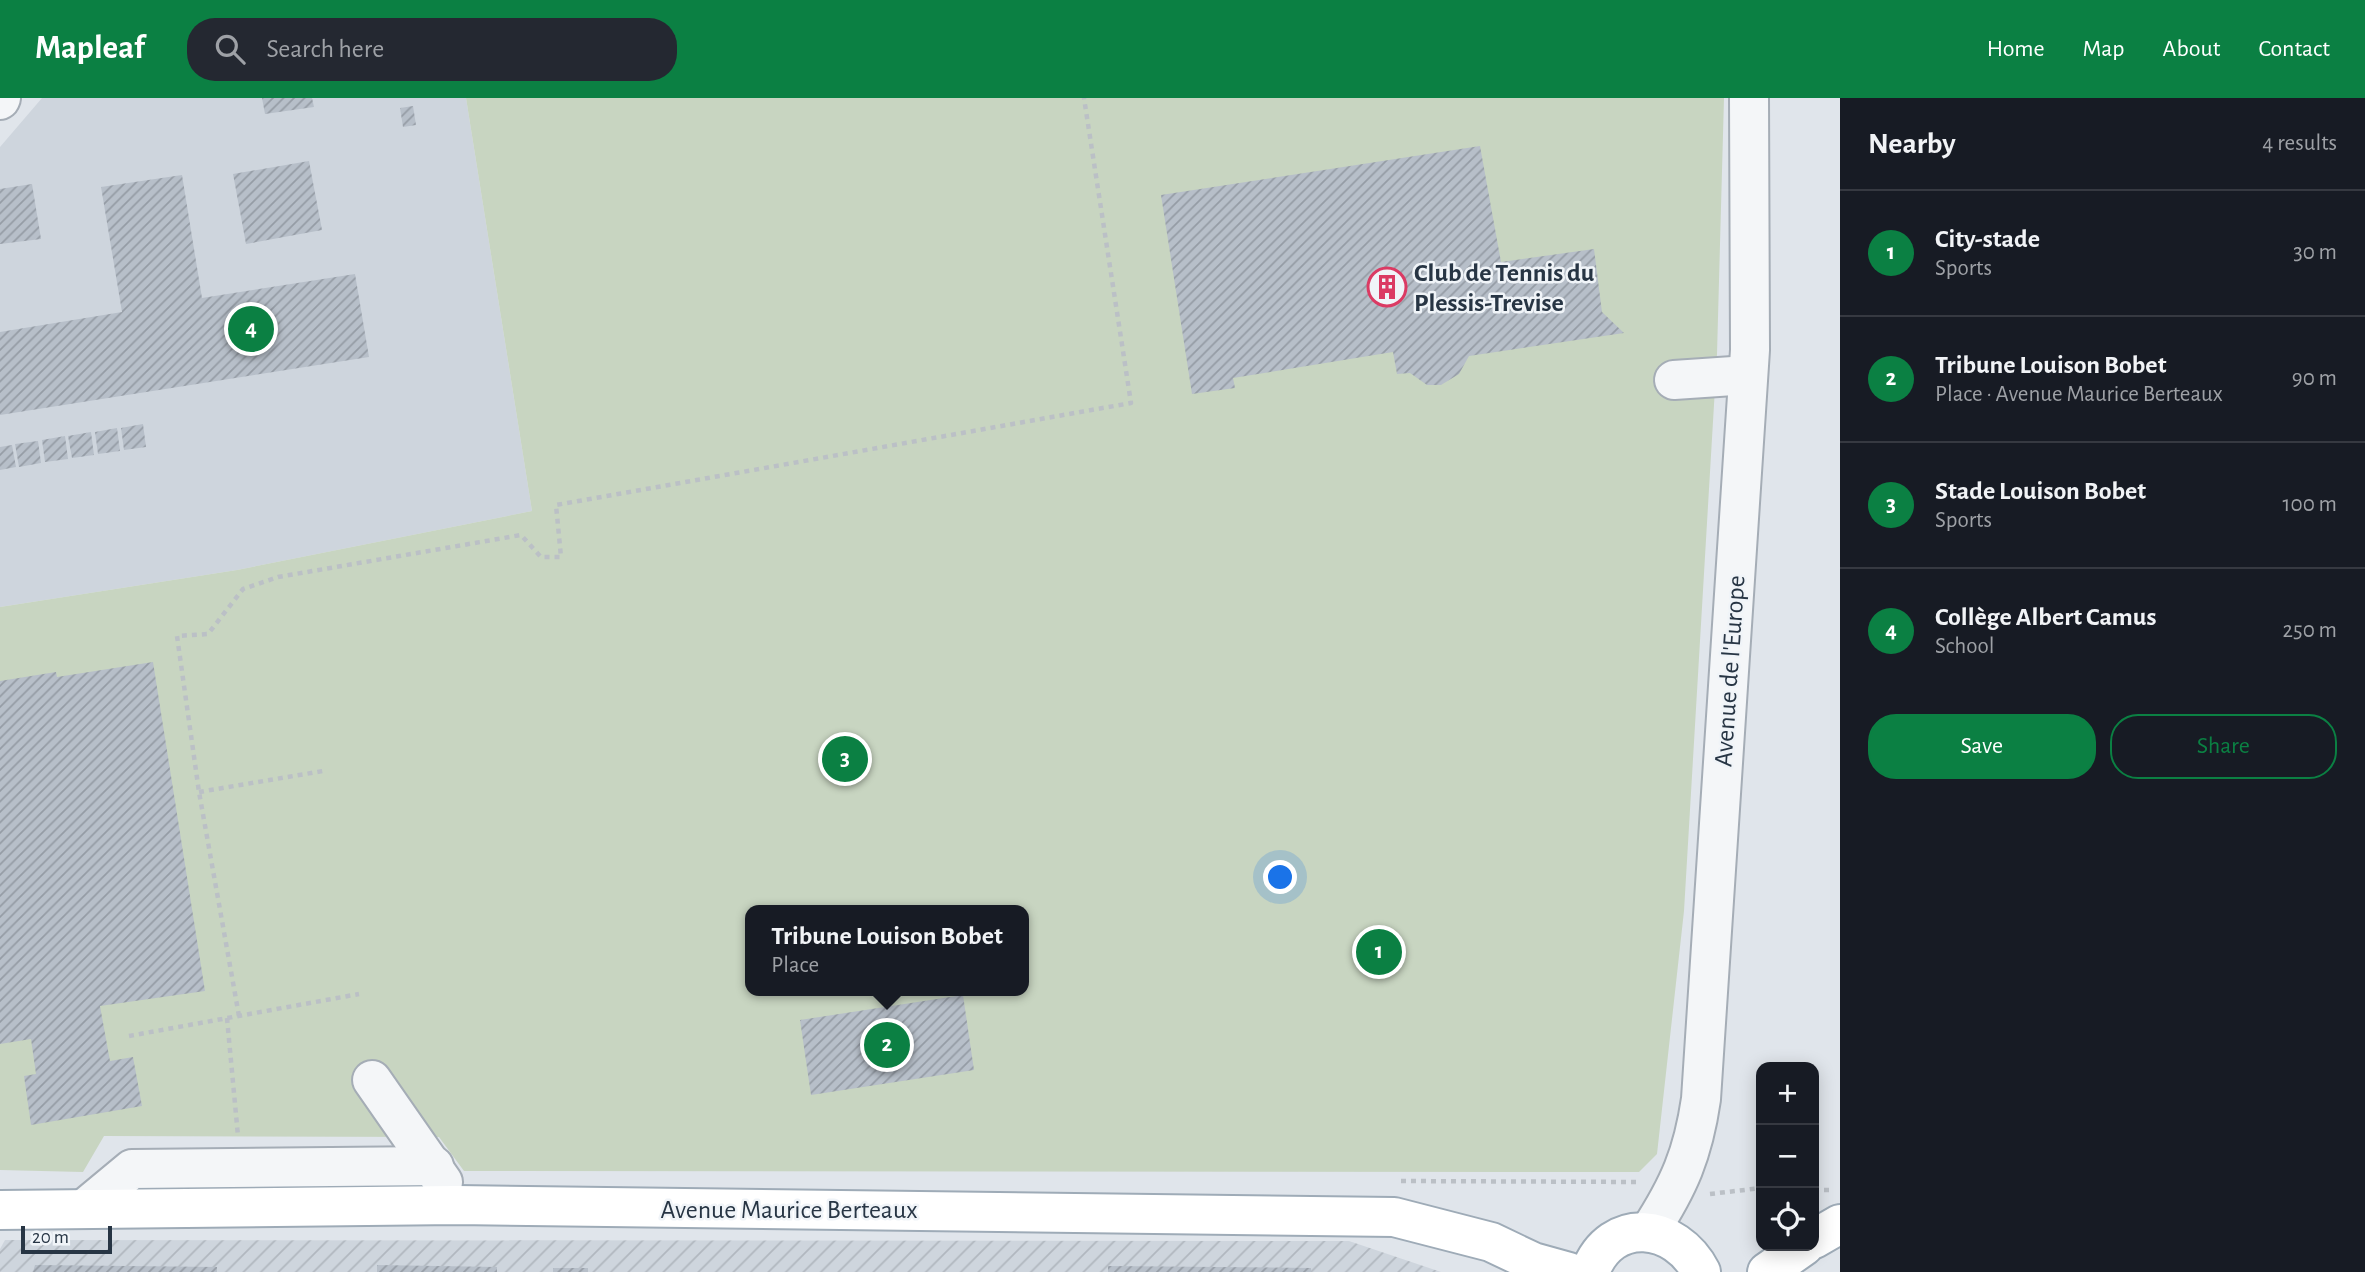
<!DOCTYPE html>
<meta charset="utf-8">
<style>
:root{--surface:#171b24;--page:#242831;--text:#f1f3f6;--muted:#9ea1a6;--line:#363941;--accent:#0b8043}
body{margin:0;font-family:"Alegreya Sans",sans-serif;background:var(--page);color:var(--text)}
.controls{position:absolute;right:21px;bottom:21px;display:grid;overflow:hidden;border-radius:14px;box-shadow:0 4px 18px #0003}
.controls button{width:63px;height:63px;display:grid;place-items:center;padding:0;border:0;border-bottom:2px solid var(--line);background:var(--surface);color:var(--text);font:35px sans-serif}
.scale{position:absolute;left:21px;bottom:18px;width:91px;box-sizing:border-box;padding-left:7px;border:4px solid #273544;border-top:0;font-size:19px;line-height:24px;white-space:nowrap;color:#273544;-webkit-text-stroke:5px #f0f4f8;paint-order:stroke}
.you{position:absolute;left:1281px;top:780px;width:24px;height:24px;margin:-18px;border:5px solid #fff;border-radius:50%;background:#1a73e8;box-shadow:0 0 0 10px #1a73e833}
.badge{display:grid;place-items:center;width:46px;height:46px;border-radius:50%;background:var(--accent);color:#fff;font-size:23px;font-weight:700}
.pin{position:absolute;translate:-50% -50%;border:4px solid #fff;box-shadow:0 2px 7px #0006}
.popup{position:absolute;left:745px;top:807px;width:284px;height:91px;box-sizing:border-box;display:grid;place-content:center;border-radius:14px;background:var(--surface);filter:drop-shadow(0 2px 5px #0005);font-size:23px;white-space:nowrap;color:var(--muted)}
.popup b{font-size:26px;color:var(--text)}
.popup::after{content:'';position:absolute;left:50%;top:100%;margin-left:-14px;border:14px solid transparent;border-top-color:var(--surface)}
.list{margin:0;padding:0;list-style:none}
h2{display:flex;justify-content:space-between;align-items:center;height:91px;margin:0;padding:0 28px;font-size:30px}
h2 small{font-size:23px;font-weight:400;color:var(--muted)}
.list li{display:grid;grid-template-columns:46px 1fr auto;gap:21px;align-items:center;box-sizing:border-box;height:126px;padding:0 28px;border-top:2px solid var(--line)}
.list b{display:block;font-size:26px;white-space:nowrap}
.list p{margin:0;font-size:23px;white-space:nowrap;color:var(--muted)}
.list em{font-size:23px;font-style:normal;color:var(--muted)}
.actions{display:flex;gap:14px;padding:21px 28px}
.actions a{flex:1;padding:16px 0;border:2px solid var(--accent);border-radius:28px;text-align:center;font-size:24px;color:var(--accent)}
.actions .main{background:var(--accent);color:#fff}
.icon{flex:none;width:38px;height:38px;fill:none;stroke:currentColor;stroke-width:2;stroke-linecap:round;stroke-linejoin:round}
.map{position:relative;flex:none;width:1840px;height:1174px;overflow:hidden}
header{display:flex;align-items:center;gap:42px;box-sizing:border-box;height:98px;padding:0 35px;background:var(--accent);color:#fff}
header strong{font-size:33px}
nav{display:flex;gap:38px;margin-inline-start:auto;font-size:24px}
.search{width:490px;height:63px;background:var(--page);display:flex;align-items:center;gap:18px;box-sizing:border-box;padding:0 24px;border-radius:28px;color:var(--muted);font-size:26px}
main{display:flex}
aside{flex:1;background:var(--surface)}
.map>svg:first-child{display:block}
.built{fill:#ced5dd}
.industrial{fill:url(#industrial-furrows)}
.park{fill:#c8d5c1;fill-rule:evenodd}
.building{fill:url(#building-hatch)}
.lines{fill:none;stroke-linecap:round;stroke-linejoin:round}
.minor-casing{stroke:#a5adb6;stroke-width:42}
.major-casing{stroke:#9eabb7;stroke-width:42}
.path{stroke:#bbc0c6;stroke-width:4.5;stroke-dasharray:5 5;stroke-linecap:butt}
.minor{stroke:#f4f6f8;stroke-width:38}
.major{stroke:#fff;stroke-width:38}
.labels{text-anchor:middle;stroke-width:5;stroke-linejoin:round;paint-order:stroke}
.poi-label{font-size:26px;font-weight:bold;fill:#273544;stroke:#f0f4f8;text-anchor:start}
.street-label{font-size:26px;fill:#273544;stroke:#f0f4f8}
</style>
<header>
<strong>Mapleaf</strong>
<div class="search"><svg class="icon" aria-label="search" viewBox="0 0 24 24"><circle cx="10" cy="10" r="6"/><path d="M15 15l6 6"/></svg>Search here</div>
<nav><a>Home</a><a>Map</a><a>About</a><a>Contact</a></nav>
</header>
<main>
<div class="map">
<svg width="1840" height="1174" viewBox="0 0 1840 1174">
<defs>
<pattern id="industrial-furrows" width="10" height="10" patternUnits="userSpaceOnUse" patternTransform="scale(1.75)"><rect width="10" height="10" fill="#ced5dd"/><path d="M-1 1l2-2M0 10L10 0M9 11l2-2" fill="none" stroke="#b1b7bf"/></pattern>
<pattern id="building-hatch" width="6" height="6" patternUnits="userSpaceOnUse" patternTransform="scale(1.75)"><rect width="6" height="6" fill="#b7bfc9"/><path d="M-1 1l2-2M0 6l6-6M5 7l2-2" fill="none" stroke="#959ca5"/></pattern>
</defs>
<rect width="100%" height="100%" fill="#e0e5eb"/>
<path class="built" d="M42,0H466L532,413L237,472L0,509V49Z"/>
<path class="industrial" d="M5,1142L1349,1143L1441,1174H0V1151Z"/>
<path class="park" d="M466,0H1724L1717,256L1684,813L1657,1056L1639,1074L464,1073L439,1039L104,1038L83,1074L0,1072V509L237,472L532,413ZM750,812H1024V893H750Z"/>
<g class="building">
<path d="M262,0H312L314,9L265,16Z"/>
<path d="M413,8L416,27L403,29L400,10Z"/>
<path d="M1480,48L1501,164L1594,151L1602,214L1624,235L1469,258L1459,276L1441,287H1427L1410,275L1397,276L1393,254L1233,280L1235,290L1192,296L1161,97Z"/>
<path d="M309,63L322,132L246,146L233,76Z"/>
<path d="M182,77L202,200L355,176L369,259L0,317V234L122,214L101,89Z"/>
<path d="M32,86L41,141L0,146V91Z"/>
<path d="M143,326L146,349L124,352L121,330Z"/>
<path d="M117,330L120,353L98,356L95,334Z"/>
<path d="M91,334L94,357L72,360L68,338Z"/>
<path d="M65,338L68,361L45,364L42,342Z"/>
<path d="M38,343L41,365L19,369L15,346Z"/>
<path d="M12,347L16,369L0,372V349Z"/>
<path d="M153,564L205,893L100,908L110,963L133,959L142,1008L31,1027L24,978L36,976L31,941L0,946V583L56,574L57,579Z"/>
<path d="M963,897L974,972L811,997L800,922Z"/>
<path d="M35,1167L217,1169V1174H33Z"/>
<path d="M377,1167L497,1169V1174H377Z"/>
<path d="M1108,1168L1311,1170V1174H1108Z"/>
<rect x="553" y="1170" width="35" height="4"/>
</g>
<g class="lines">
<defs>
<g id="minor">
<path d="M0,2L1,0"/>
<path d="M1674,282L1748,277"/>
<path d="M372,982L443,1084"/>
<path d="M85,1110L132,1071L434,1068"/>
<path d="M1649,1134C1679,1088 1693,1056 1701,1001L1750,252L1749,0"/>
</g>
<g id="major">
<path d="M0,1112L457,1107L1394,1119L1491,1144L1533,1164L1569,1174"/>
<path d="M1814,1141L1840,1126"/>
<path d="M1590,1174C1611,1117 1676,1125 1701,1174"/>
<path d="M1767,1174L1804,1148"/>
</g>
</defs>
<use href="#minor" class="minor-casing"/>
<use href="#major" class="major-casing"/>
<g class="path">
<path d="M199,694L323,673"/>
<path d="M239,918L199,694L177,538L208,536L243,491L278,479L521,437L541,459H561L556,407L1131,305L1084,0"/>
<path d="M227,920L238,1038"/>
<path d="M129,938L359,896"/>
<path d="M1401,1083L1641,1084"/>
<path d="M1814,1092H1829"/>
<path d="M1710,1096L1761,1090"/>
</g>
<use href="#minor" class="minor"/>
<use href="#major" class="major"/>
</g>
<defs>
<symbol id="building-ring" viewBox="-11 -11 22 22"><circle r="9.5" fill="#f0f4f8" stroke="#db3a63" stroke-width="1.5"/><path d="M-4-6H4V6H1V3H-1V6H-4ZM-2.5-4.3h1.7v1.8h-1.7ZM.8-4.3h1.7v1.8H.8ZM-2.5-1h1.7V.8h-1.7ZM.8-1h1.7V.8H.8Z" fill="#db3a63"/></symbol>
</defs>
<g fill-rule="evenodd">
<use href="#building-ring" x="1365" y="167" width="44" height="44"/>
</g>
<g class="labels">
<g class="poi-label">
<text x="1414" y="183">Club de Tennis du<tspan x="1414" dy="30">Plessis-Trevise</tspan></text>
</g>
<g class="street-label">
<text transform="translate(1729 573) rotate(-86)" y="9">Avenue de l'Europe</text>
<text x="789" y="1120">Avenue Maurice Berteaux</text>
</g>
</g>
</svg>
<div class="controls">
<button>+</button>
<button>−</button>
<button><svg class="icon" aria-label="locate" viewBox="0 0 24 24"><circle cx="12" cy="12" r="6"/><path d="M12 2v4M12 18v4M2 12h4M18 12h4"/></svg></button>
</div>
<div class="scale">20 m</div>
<div class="you"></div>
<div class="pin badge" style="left:1379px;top:854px">1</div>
<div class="pin badge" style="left:887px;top:947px">2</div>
<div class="popup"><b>Tribune Louison Bobet</b>Place</div>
<div class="pin badge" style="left:845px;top:661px">3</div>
<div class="pin badge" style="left:251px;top:231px">4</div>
</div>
<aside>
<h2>Nearby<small>4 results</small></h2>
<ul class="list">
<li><span class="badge">1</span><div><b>City-stade</b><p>Sports</p></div><em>30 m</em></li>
<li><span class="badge">2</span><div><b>Tribune Louison Bobet</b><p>Place · Avenue Maurice Berteaux</p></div><em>90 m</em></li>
<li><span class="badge">3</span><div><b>Stade Louison Bobet</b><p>Sports</p></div><em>100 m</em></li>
<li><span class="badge">4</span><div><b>Collège Albert Camus</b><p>School</p></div><em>250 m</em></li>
</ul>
<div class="actions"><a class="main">Save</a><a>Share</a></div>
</aside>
</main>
